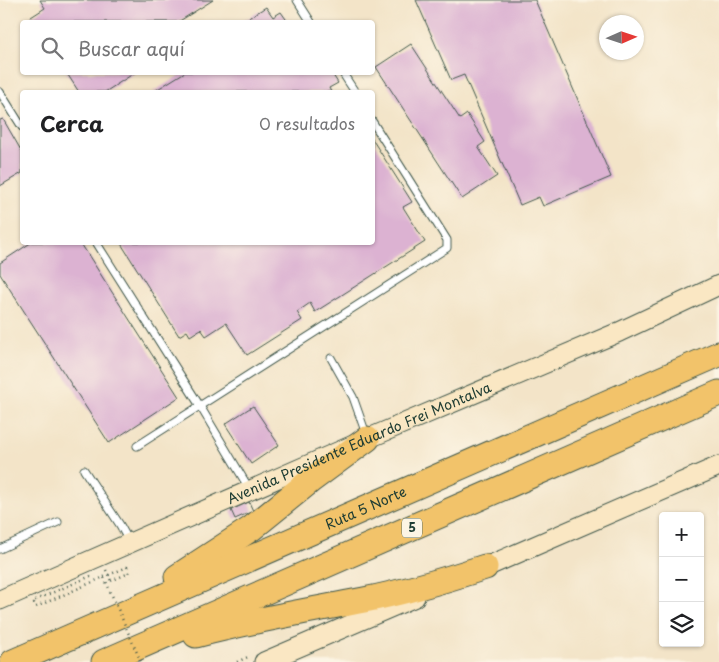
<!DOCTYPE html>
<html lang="es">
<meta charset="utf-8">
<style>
:root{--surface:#fff;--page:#f2f2f2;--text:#202124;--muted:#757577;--line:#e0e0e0}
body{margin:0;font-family:"Playpen Sans",sans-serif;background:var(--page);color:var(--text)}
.controls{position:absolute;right:15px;bottom:15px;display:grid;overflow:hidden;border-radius:5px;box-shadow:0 1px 4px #0004}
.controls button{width:45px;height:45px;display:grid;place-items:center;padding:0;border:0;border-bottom:1px solid var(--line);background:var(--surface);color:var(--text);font:25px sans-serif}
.compass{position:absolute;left:599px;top:15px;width:45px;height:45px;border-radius:50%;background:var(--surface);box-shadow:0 1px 4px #0004;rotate:87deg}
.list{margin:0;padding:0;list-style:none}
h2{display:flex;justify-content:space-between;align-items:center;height:65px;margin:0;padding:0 20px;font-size:21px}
h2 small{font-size:16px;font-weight:400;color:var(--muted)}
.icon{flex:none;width:28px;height:28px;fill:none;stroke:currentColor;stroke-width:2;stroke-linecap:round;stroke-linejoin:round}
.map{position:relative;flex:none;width:719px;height:662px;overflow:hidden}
.search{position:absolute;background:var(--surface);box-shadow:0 1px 4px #0004;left:20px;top:20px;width:355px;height:55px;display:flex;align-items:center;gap:12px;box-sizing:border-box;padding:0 18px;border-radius:5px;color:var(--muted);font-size:19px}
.panel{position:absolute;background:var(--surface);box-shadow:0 1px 4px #0004;left:20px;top:90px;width:355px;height:155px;border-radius:5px}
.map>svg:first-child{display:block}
.building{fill:#dcb2d2}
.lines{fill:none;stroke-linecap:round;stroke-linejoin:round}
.lane-casing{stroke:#3f564a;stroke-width:9}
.secondary-casing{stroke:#3f564a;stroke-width:21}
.highway-casing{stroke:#3f564a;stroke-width:27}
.path{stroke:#3f564a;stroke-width:2.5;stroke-dasharray:1 4;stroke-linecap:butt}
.lane{stroke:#fff;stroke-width:7}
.secondary{stroke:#fae7c3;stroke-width:19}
.highway{stroke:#f2c36a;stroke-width:25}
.path-bridge{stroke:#3f564a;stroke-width:2.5;stroke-dasharray:1 4;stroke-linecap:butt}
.labels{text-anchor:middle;stroke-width:4.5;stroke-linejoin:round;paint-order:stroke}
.shield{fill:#fcf5e5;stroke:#617469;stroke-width:1}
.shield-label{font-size:12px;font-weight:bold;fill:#1f3d34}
.street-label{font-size:14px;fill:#1f3d34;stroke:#fcf5e5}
</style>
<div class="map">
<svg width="719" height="662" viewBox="0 0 719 662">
<rect width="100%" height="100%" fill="#fcf5e5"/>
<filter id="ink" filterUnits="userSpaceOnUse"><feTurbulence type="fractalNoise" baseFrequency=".02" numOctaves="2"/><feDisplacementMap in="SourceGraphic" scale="10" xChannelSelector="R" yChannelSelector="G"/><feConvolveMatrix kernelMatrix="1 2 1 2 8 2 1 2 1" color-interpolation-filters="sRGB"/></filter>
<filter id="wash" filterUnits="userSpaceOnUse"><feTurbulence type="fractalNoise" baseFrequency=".0096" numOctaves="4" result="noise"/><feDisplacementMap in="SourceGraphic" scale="20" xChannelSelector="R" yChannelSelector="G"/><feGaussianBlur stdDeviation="1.12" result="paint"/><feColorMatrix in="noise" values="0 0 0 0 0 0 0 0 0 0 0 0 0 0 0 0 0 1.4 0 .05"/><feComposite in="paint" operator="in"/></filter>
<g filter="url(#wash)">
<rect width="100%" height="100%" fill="#f3e4c8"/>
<g id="blocks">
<g class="building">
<path d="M40,0H213L178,22H34L31,17L45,8Z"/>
<path d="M416,0H535L611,177L543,206L539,197L520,205L464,75L451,80Z"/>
<path d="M266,7L273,17L281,12L288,22H242Z"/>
<path d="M411,44L460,119L467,114L485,142L478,147L497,176L462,199L376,67Z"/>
<path d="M66,72H136L105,92H79Z"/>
<path d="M185,72H331L338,83L329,88L331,92H153Z"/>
<path d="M3,119L22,152V173L0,186V120Z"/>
<path d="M372,139L412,202L403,207L425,242L315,312L310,303L297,312L302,320L247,355L226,323L206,336L201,329L190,336L187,331L179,336L120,242H372Z"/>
<path d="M32,242H80L179,397L109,443L0,274V263Z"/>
<path d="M253,406L279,445L251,464L225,424Z"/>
<path d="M249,502L253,511L235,519L231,510Z"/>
</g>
</g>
</g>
<g filter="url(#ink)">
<use href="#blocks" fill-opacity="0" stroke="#3f564a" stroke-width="1"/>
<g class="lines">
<defs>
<g id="lane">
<path d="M297,0L311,22"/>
<path d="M342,72L355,92"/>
<path d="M0,92L22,127"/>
<path d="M96,242L200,406L250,490"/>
<path d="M331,358L353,397L366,434"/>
<path d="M137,446L447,248V240L372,121"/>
<path d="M84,470L120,525L130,543"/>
<path d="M0,549L58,522"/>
</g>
<g id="secondary">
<path d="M472,573L719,466"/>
<path id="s1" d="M0,600L367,439L619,332L719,285"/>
<path d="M264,662L415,597"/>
</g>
<g id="highway">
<path d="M177,577L252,528L310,481L367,439"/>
<path d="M196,635C252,620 308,611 364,600C405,592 445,580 485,567"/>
<path id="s2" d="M13,662L719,354"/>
<path d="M104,662L719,393"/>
</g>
</defs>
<use href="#lane" class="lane-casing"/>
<use href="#secondary" class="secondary-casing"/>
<use href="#highway" class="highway-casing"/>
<g class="path">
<path d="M106,570L111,581"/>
<path d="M237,662L250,656"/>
</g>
<use href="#lane" class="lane"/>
<use href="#secondary" class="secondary"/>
<use href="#highway" class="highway"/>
<g class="path-bridge">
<path d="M91,576L33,601L36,607L104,577L141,662"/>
<path d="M104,577L127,567L129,573L111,581"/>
</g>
</g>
</g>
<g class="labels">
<rect class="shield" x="402" y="518.5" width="20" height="19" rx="4"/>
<g class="shield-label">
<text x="412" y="532">5</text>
</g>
<g class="street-label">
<text dy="5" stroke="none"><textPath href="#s1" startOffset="392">Avenida Presidente Eduardo Frei Montalva</textPath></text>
<text dy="5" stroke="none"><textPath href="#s2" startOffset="385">Ruta 5 Norte</textPath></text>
</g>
</g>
</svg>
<div class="controls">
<button>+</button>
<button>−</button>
<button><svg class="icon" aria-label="layers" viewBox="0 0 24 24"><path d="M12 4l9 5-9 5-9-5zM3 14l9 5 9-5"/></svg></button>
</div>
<svg class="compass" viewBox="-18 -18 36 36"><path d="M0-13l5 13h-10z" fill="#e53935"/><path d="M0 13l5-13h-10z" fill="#757577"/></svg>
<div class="search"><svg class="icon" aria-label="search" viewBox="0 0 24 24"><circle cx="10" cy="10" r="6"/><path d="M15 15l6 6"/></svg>Buscar aquí</div>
<section class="panel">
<h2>Cerca<small>0 resultados</small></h2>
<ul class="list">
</ul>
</section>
</div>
